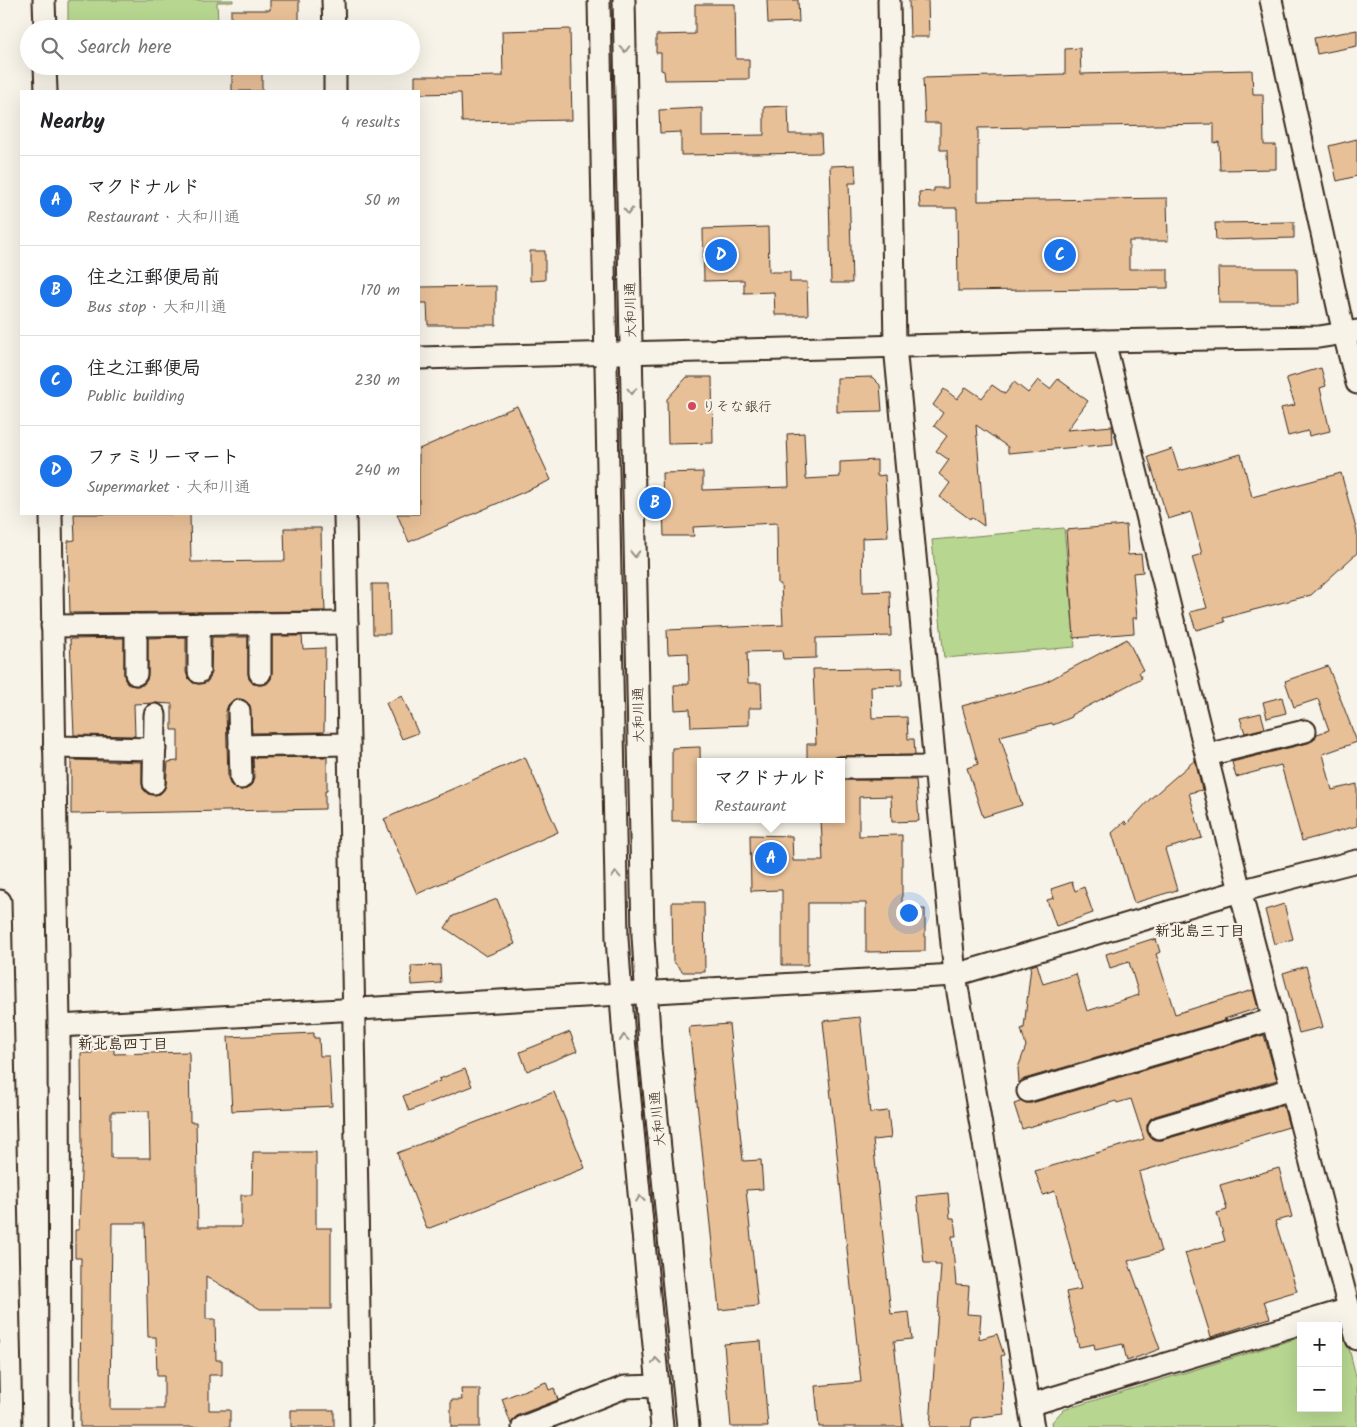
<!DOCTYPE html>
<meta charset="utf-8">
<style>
:root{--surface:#fff;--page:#f2f2f2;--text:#202124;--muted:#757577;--line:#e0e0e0;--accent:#1a73e8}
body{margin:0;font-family:Kalam,"Klee One",sans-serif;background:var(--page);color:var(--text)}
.controls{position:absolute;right:15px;bottom:15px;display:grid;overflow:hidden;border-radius:0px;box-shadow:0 5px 20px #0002}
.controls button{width:45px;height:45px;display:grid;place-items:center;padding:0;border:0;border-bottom:1px solid var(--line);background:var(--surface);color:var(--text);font:25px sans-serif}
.you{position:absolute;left:908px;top:912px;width:18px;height:18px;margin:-12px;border:4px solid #fff;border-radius:50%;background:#1a73e8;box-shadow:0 0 0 8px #1a73e833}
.badge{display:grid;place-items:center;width:32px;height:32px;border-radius:50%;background:var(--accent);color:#fff;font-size:16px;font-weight:700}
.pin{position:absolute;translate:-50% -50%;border:2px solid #fff;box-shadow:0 1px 5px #0006}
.popup{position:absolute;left:697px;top:758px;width:148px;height:65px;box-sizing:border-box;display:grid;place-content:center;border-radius:0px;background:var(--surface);filter:drop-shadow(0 1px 4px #0005);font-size:16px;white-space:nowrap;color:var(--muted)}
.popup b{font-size:19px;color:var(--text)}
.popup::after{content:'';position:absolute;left:50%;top:100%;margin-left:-10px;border:10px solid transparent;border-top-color:var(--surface)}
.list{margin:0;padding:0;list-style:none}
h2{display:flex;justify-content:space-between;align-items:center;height:65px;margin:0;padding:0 20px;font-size:21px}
h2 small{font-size:16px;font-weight:400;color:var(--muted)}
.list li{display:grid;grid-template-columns:32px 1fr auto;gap:15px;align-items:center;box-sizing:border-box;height:90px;padding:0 20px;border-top:1px solid var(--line)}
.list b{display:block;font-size:19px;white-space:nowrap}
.list p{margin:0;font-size:16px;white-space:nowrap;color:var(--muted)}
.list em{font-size:16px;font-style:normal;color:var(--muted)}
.icon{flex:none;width:28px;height:28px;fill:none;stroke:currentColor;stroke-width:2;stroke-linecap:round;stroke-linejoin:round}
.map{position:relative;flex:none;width:1357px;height:1427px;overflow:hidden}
.search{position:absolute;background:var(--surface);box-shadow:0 5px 20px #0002;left:20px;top:20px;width:400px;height:55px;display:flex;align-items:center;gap:12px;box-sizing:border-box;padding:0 18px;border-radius:28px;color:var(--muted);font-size:19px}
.panel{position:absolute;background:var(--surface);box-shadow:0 5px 20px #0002;left:20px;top:90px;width:400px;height:425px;border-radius:0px}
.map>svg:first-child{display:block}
.green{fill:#b7d790;stroke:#798057}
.building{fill:#e8c098;stroke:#3b2a1e;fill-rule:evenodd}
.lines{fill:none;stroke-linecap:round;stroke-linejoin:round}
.minor-casing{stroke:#3b2a1e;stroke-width:25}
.minor{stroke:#f7f3e8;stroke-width:21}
.oneway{stroke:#998e83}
.poi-dot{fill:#d1495b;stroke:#f7f3e8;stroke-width:2}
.labels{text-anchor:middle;stroke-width:4;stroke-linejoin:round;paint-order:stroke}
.street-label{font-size:14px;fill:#3b2a1e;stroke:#f7f3e8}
.poi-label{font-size:14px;fill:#3b2a1e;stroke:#f7f3e8;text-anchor:start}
.neighbourhood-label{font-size:15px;font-weight:bold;fill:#3b2a1e;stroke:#f7f3e8}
</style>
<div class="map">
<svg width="1357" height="1427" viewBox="0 0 1357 1427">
<rect width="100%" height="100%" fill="#f7f3e8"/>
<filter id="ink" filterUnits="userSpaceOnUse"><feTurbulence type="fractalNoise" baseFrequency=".02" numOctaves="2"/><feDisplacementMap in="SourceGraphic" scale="10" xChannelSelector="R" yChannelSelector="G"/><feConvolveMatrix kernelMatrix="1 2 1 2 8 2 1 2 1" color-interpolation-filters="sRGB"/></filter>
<g filter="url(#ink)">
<g class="green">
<path d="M68,0H233V2H217L218,24L68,27Z"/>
<path d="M1064,528L1075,647L944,658L932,540Z"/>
<path d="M1338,1328L1345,1333L1357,1380V1427H1053L1052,1422L1063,1410L1301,1337V1408H1338Z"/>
</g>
<g class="building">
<path d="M270,0H299V29H231V10H270Z"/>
<path d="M767,0H798L799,22L768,23Z"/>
<path d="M909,0H928L929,37H910Z"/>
<path d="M695,4H735L736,59H749V79L665,80L664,71L661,70V53H656V35L695,34Z"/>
<path d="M570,29L572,120L462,122L461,93L419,94V91H415V76H441V77L503,76L502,31Z"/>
<path d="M1357,30V46L1317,54L1314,38Z"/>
<path d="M1080,48L1081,74L1252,70L1253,94H1263L1264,145H1276V169L1220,170L1219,142L1214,143V124L978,128V201L1167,198L1168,241H1129V269H1168V288L958,291L957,208H920L919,192L934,191V188H948L947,150H940V123H925L923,78L1065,74V49Z"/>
<rect x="232" y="66" width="30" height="25"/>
<path d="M788,106L789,134H821L822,153L681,155V132L660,133L659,110L702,108V136L764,135V107Z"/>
<path d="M1357,139V176L1337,181L1329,146Z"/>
<path d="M855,165L856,183H849L852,283H831L829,193H831L830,166Z"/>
<path d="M1294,222V238L1216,240L1215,223Z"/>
<path d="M768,227L769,272H790V282H807L808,315H775L774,292L744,293V280L704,281L703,229Z"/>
<path d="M530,251H545V280L530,281Z"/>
<path d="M1218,268H1297L1298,303H1219Z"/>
<path d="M496,286V325H428L427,303H419V287Z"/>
<path d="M1321,368L1326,386L1320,388L1330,431L1309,436L1308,431L1288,436L1281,408L1295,405L1286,378Z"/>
<path d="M687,377H712L713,443L668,444L667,399Z"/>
<path d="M872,377L880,385L882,411L837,412V378Z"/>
<path d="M1058,379L1088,401L1067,430L1112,426L1113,444L1008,453V447L976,425L984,526L971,517L970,519L940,497L950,483L939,474L949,460L936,451L947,436L934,426L943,413L933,405L944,389L957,399L966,387L982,398L992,385L1005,394L1014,382L1028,393L1038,380L1050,389Z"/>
<path d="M517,406L551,480L409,542L397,514H419V449Z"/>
<path d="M804,433L806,479L840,477V462L877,460V476L885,475L888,537L862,538L863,592L890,591L891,636L816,638V658L783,659L782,651L747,652L748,683H761L762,708H749V725L691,727L690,709L675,710L674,685L689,684L688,653L668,654L667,630L783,625L781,584H778L777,523L693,527L694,536H664L662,473L703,472V490L789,487L787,434Z"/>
<path d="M1172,449L1179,471L1241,454L1252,497L1341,473L1357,532V553L1311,595L1223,618L1225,622L1196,630L1190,612L1207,608L1192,557L1202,554L1191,512L1168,519L1148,457Z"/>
<path d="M74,514H190L191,562L285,561L284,528H321L322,587H324L325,611L70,613L68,541L75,540Z"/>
<path d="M1126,525L1128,555L1141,554L1143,572L1133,573L1137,618H1133L1134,633L1074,638L1066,530Z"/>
<path d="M372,584H389L390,634H373Z"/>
<path d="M272,636H302L303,649L325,648L324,732L252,733L250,705L244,700L239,699L233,700L228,705L226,711L228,778L230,784L235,789L241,790L247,789L252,784L254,778L253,758L327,757V791H325V809L71,814V760L142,762V783L143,789L148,794L153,795L160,794L164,790L166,784L168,762L178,761V730H172V704L155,703L134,704L135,736L74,735L70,639L124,638V674L125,680L129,685L136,686L143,685L147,680L148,674V638L186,637V672L188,678L193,683L199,684L206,683L210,678L211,672L212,637H248V673L249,679L253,684L260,685L267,684L271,679L272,673Z"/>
<path d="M1127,639L1143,670L1139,672L1142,678L1071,715L1072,717L1053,725L1052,723L1000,736L1022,805L983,817L967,768L978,764L962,706L1040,685Z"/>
<path d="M1328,666L1357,742L1323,754L1332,790L1357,784V826L1302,841L1281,765L1236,777L1232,762L1308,743L1314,740L1317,734L1329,730L1318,699L1294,707L1285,681Z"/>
<path d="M871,668V669L902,668V685L871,686L872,718L907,717L908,739H914L915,755L841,756L835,757L830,762H807V744H816L813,669Z"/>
<path d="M402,696L418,733L402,739L386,703Z"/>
<path d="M1282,697L1286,713L1267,718L1263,702Z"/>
<path d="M1261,713L1265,728L1245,733L1240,718Z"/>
<path d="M700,747L701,821H672V748Z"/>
<path d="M525,757L558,832L417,894L384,819Z"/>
<path d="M1195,760L1202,790L1189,793L1202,838L1165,849L1177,890L1134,903L1112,833L1125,821L1126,825L1151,798Z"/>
<path d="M842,780H916L919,821L892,822L891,796L859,797V836L902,835V909H925V951L866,952V903H808V965H782V890L751,891L750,835L792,836L793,861H823L821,819H841V806H843Z"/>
<path d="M1072,882L1075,891L1084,887L1093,913L1056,926L1047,900L1054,898L1051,889Z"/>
<path d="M497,899L515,944L486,956L445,928L453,916Z"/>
<path d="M672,902H704L705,972H683L673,961Z"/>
<path d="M1284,904L1293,939L1274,944L1265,910Z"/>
<path d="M1152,939V940L1156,939L1160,952L1156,954L1175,1014L1253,990L1258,1008L1224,1019L1227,1020L1024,1079L1019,1083L1018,1068L1026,1046L1021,1029L1024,1028L1031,966L1037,964L1043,984L1076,974L1087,1011L1139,995L1129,962L1110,968L1106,954Z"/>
<path d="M440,965L441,983L412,985L411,966Z"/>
<path d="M1306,966L1323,1027L1299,1033L1283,973Z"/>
<path d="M860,1017L870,1113L888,1111L891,1138L873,1140L891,1314L909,1312L912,1339L894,1341L903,1427H819L815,1386L861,1382L823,1021Z"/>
<path d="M729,1024L743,1161L761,1160L763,1189L746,1190L758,1306L719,1310L689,1027Z"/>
<path d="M570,1032L577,1051L527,1071L520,1052Z"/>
<path d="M314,1033V1038H319L320,1056H329L332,1106L232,1111L228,1037Z"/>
<path d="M1264,1035L1277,1080L1155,1116L1150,1119L1147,1125V1131L1150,1137L1156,1140H1162L1283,1105L1289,1127L1139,1172L1161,1252L1128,1261L1160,1349L1127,1361L1123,1344L1095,1350L1094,1344L1079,1347L1066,1292L1081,1289L1055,1191L1043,1195L1035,1171L1144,1139L1131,1099L1117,1103L1116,1101L1103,1105L1022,1129L1014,1104L1020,1102V1100L1026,1103H1032Z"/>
<path d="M92,1048L114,1049V1054L189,1052L190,1122H196L198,1227H241V1195H252L253,1152H316V1228H331V1309H260L206,1276V1319H215L216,1360H222V1375H209V1410H230V1427H80L81,1258H75V1230H79L82,1145L81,1053H92ZM149,1111L150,1158H111V1112ZM112,1223H145L148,1337H156L157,1376H164V1409H110Z"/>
<path d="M465,1069L472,1086L409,1111L403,1096L440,1081L439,1079Z"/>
<path d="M554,1092L585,1168L427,1229L397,1153Z"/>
<path d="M1279,1168L1292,1217L1275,1221L1297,1291L1264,1301L1270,1318L1211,1337L1185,1253L1225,1241L1217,1213L1227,1210L1220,1185Z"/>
<path d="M948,1193L950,1218H954L956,1236H952L956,1285L969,1286L967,1314L981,1315L979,1339L997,1334L1004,1355L1001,1356L1003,1377L1002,1393L1004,1414L972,1418L971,1427H930L941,1265H935V1263H924L917,1196Z"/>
<path d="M761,1341L768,1427H731L724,1344Z"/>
<path d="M546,1382L549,1390L554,1388L558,1400L518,1415L514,1419L511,1424L502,1399Z"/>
<path d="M461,1389H480V1427H451V1400H462Z"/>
<rect x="291" y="1410" width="43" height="17"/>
</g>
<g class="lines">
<defs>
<g id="minor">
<path d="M44,0L45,29"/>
<path d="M333,0L334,29"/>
<path d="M599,0L617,938L624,1039L662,1427"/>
<path d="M624,0L643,936L650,1049L688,1427"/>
<path d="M889,0L895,346L955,975L1033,1427"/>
<path d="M1271,0L1344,334L1357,383"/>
<path d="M45,66L46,91"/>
<path d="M335,66V91"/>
<path d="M1104,341L1240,891L1357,1339"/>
<path d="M419,358L1104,341L1319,337L1357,331"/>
<path d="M51,514L59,1026L60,1427"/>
<path d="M345,514L361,1427"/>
<path d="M199,624V672"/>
<path d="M260,624V673"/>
<path d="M136,625V674"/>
<path d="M52,626L347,623"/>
<path d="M239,711L241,778"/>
<path d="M240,746L349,744"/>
<path d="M54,747L155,749"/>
<path d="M1207,755L1305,731"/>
<path d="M841,768L935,767"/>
<path d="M154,783L155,715"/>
<path d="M0,901L11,1427"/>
<path d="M59,1026L955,975L1240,891L1357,861"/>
<path d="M1028,1091L1274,1019"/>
<path d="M1159,1128L1292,1089"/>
<path d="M1029,1405L1349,1309"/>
<path d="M523,1427L625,1387L658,1386"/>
</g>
</defs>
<use href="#minor" class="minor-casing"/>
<use href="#minor" class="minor"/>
</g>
<defs><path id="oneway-chevron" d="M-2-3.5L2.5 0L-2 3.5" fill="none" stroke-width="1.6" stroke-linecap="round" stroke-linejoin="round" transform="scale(1.25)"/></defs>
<g class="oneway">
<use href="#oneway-chevron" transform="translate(625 49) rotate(89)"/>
<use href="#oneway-chevron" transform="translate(628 211) rotate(89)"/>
<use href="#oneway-chevron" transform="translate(632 391) rotate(89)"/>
<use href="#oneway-chevron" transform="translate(635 554) rotate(89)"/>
<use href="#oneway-chevron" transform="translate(616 875) rotate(-91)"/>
<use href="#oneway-chevron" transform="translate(624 1038) rotate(-95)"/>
<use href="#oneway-chevron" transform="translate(640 1199) rotate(-96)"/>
<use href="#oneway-chevron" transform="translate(656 1361) rotate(-96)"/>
</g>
</g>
<circle class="poi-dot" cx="692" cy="406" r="5"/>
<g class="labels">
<g class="street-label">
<text transform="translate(630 310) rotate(-91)" y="5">大和川通</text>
<text transform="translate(638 715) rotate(-91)" y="5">大和川通</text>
<text transform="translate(657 1119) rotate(-96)" y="5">大和川通</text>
</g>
<g class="poi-label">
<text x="702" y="411">りそな銀行</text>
</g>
<g class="neighbourhood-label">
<text x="1200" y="936">新北島三丁目</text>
<text x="123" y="1049">新北島四丁目</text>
</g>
</g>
</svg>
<div class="controls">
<button>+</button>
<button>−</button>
</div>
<div class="you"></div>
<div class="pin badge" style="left:771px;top:858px">A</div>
<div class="popup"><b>マクドナルド</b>Restaurant</div>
<div class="pin badge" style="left:655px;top:503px">B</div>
<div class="pin badge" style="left:1060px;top:255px">C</div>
<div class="pin badge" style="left:721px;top:255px">D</div>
<div class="search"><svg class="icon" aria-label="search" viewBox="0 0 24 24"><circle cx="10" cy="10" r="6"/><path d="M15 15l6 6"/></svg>Search here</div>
<section class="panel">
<h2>Nearby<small>4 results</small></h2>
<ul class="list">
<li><span class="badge">A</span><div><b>マクドナルド</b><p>Restaurant · 大和川通</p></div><em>50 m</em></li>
<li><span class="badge">B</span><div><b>住之江郵便局前</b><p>Bus stop · 大和川通</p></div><em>170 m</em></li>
<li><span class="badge">C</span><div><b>住之江郵便局</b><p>Public building</p></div><em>230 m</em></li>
<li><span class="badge">D</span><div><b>ファミリーマート</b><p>Supermarket · 大和川通</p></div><em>240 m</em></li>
</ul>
</section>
</div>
